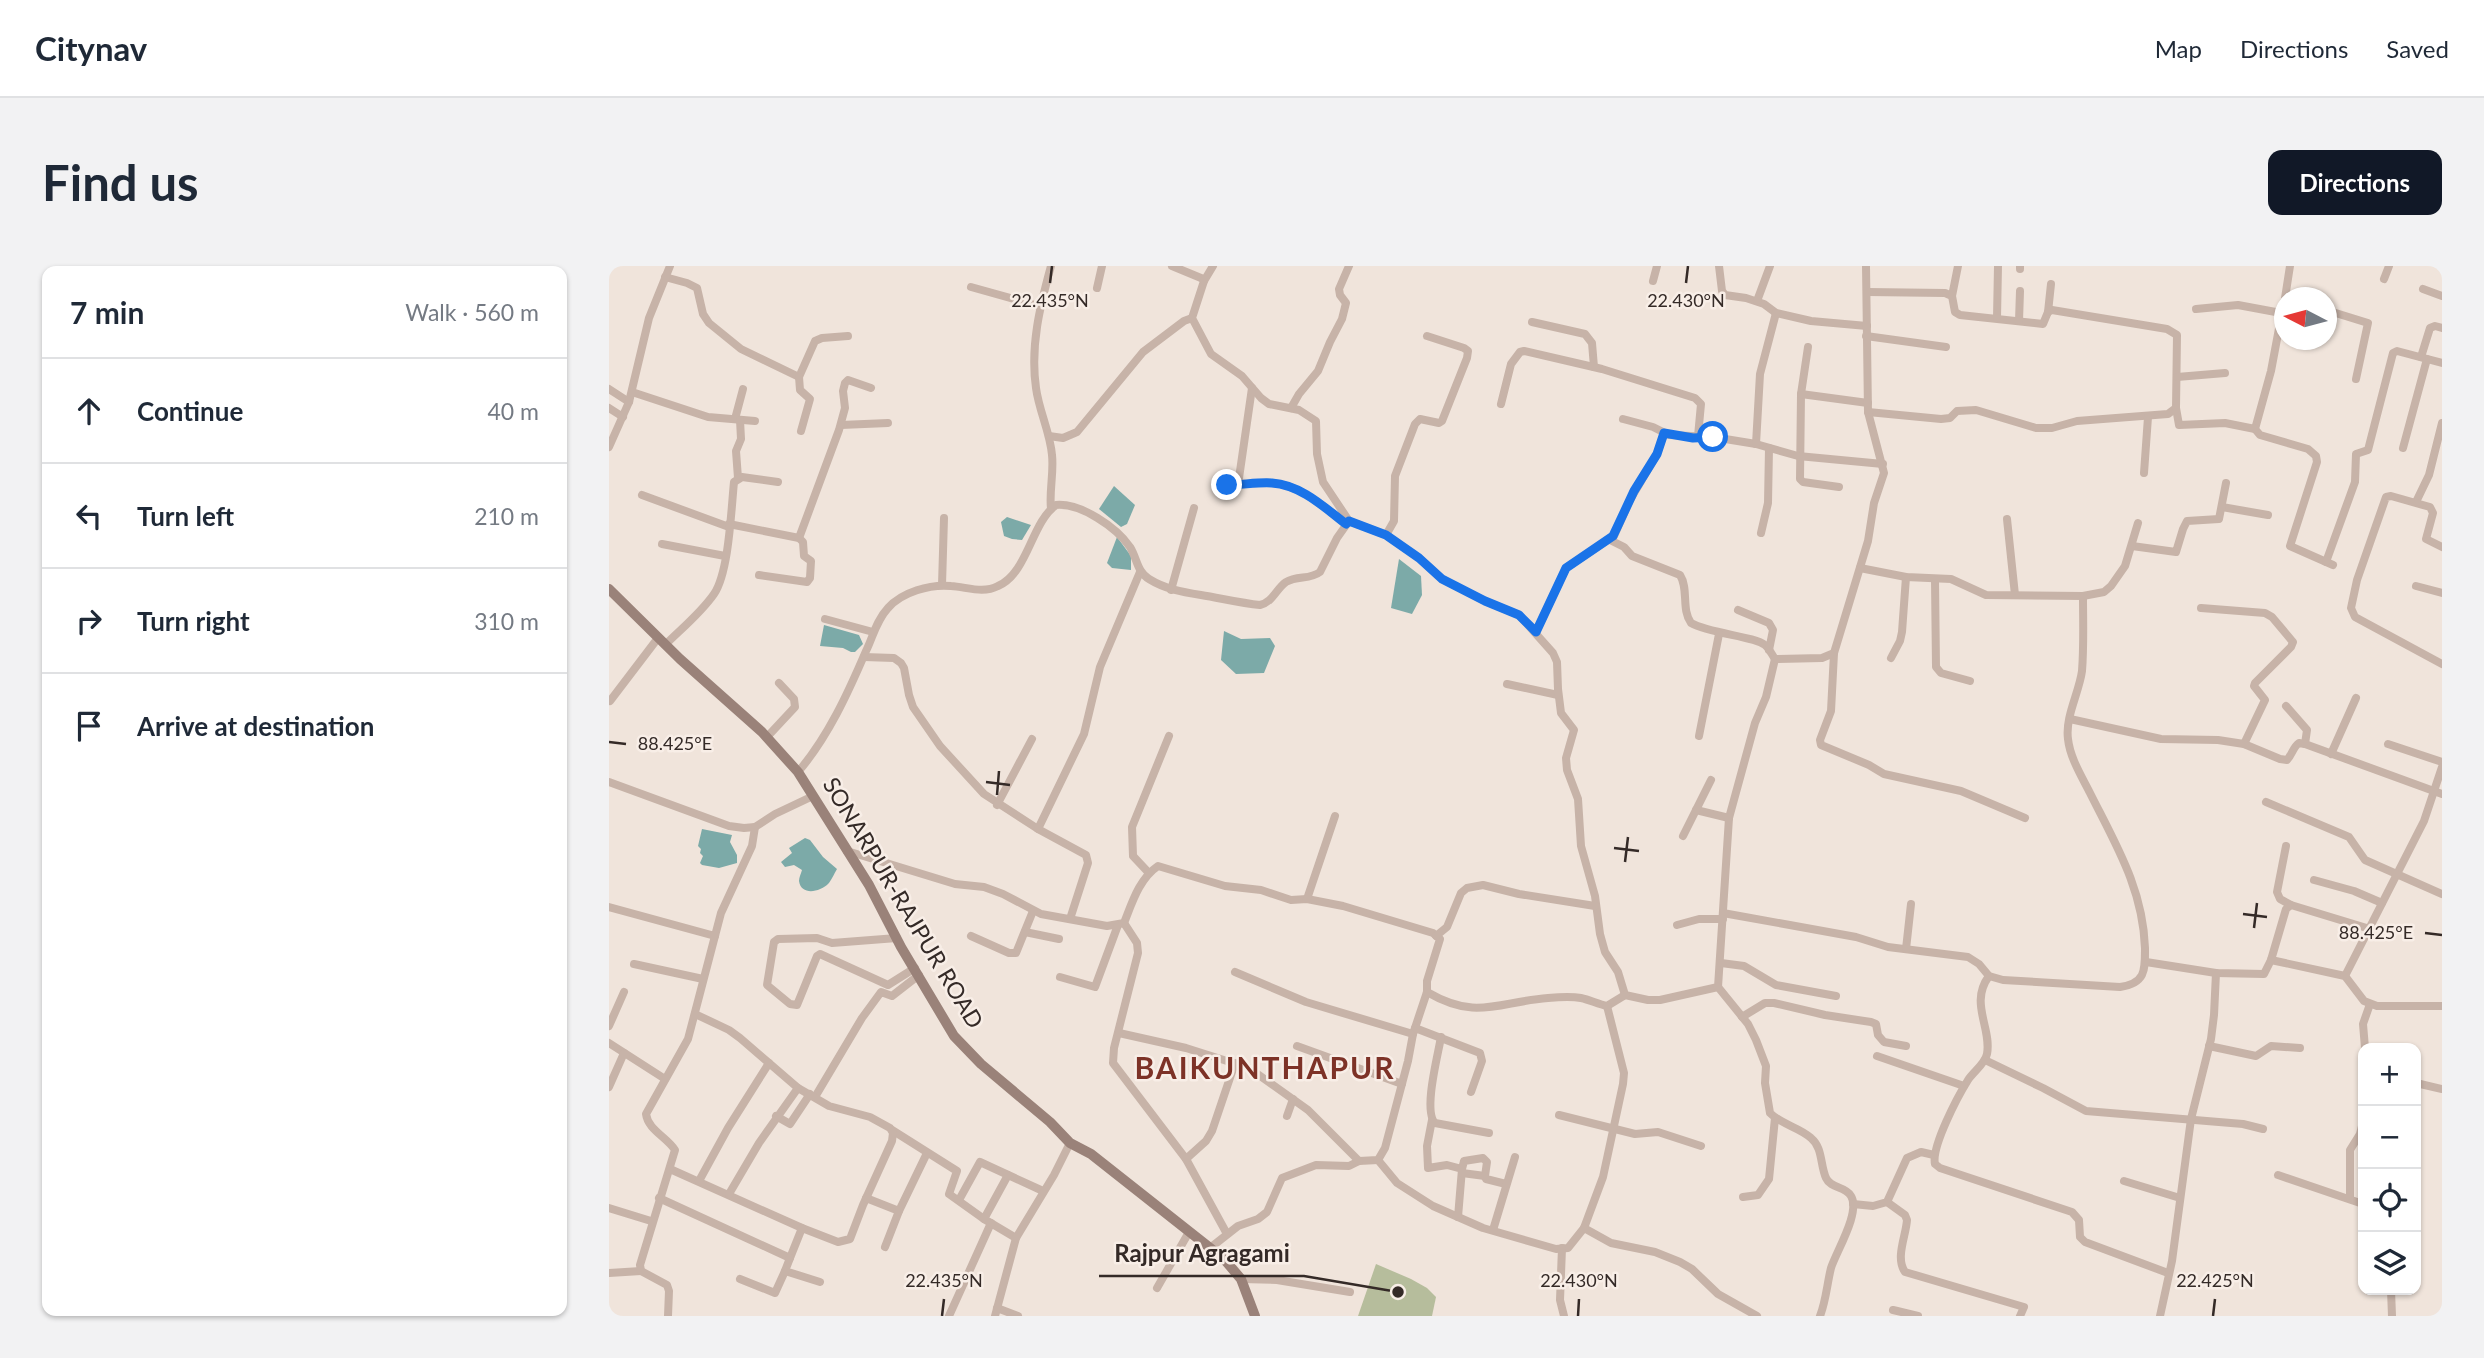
<!DOCTYPE html>
<meta charset="utf-8">
<style>
:root{--surface:#fff;--page:#f2f2f3;--text:#1f2937;--muted:#747a83;--line:#e0e1e3;--accent:#111827}
body{margin:0;font-family:Lato,sans-serif;background:var(--page);color:var(--text)}
.controls{position:absolute;right:21px;bottom:21px;display:grid;overflow:hidden;border-radius:14px;box-shadow:0 2px 5px #0004}
.controls button{width:63px;height:63px;display:grid;place-items:center;padding:0;border:0;border-bottom:2px solid var(--line);background:var(--surface);color:var(--text);font:35px sans-serif}
.compass{position:absolute;left:1665px;top:21px;width:63px;height:63px;border-radius:50%;background:var(--surface);box-shadow:0 2px 5px #0004;rotate:276deg}
.stop{position:absolute;width:21px;height:21px;margin:-16px;border:5px solid #1a73e8;border-radius:50%;background:#fff}
.stop.end{background:#1a73e8;border-color:#fff;box-shadow:0 2px 7px #0008}
.list{margin:0;padding:0;list-style:none}
h2{display:flex;justify-content:space-between;align-items:center;height:91px;margin:0;padding:0 28px;font-size:30px}
h2 small{font-size:23px;font-weight:400;color:var(--muted)}
.list li{display:grid;grid-template-columns:46px 1fr auto;gap:21px;align-items:center;box-sizing:border-box;height:105px;padding:0 28px;border-top:2px solid var(--line)}
.list b{display:block;font-size:26px;white-space:nowrap}
.list em{font-size:23px;font-style:normal;color:var(--muted)}
.icon{flex:none;width:38px;height:38px;fill:none;stroke:currentColor;stroke-width:2;stroke-linecap:round;stroke-linejoin:round}
.map{position:relative;flex:none;width:1833px;height:1050px;overflow:hidden;border-radius:14px}
header{display:flex;align-items:center;gap:42px;box-sizing:border-box;height:98px;padding:0 35px;background:var(--surface);border-bottom:2px solid var(--line)}
header strong{font-size:33px}
nav{display:flex;gap:38px;margin-inline-start:auto;font-size:24px}
.intro{display:flex;align-items:center;justify-content:space-between;box-sizing:border-box;height:168px;padding:0 42px}
h1{margin:0;font-size:49px}
.button{padding:18px 32px;border-radius:14px;background:var(--accent);color:#fff;font-size:24px;font-weight:700}
main{display:flex;gap:42px;padding:0 42px}
aside{flex:1;background:var(--surface);border-radius:14px;box-shadow:0 2px 5px #0004}
.map>svg:first-child{display:block}
.green{fill:#b6bd9c}
.water{fill:#7caaa8}
.lines{fill:none;stroke-linecap:round;stroke-linejoin:round}
.minor{stroke:#c7b3a8;stroke-width:8}
.secondary{stroke:#9a8279;stroke-width:10}
.route{stroke:#1a73e8;stroke-width:9}
.ticks{fill:none;stroke:#342a27;stroke-width:2.5}
.labels{text-anchor:middle;stroke-width:5;stroke-linejoin:round;paint-order:stroke}
.street-label{font-size:23px;fill:#342a27;stroke:#f8eee7}
.district-label{font-size:30px;font-weight:bold;letter-spacing:2px;fill:#7d3227;stroke:#f8eee7}
.ticks-label{font-size:18px;text-anchor:middle;fill:#342a27;stroke:#f8eee7;stroke-width:5;stroke-linejoin:round;paint-order:stroke}
.leader{fill:none;stroke:#342a27;stroke-width:2.5}
.callout-dot{fill:#342a27;stroke:#f8eee7;stroke-width:2.5}
.callout-label{font-size:24px;text-anchor:middle;font-weight:bold;fill:#342a27;stroke:#f8eee7;stroke-width:5;stroke-linejoin:round;paint-order:stroke}
</style>
<header>
<strong>Citynav</strong>
<nav><a>Map</a><a>Directions</a><a>Saved</a></nav>
</header>
<div class="intro"><h1>Find us</h1><a class="button">Directions</a></div>
<main>
<aside>
<h2>7 min<small>Walk · 560 m</small></h2>
<ul class="list">
<li><svg class="icon" aria-label="ahead" viewBox="0 0 24 24"><path d="M12 20V5M6 11l6-6 6 6"/></svg><div><b>Continue</b></div><em>40 m</em></li>
<li><svg class="icon" aria-label="left" viewBox="0 0 24 24"><path d="M17 20v-9H6M10 6l-5 5 5 5"/></svg><div><b>Turn left</b></div><em>210 m</em></li>
<li><svg class="icon" aria-label="right" viewBox="0 0 24 24"><path d="M7 20v-9h11M14 6l5 5-5 5"/></svg><div><b>Turn right</b></div><em>310 m</em></li>
<li><svg class="icon" aria-label="arrive" viewBox="0 0 24 24"><path d="M6 21V4h12l-3 4 3 4H6"/></svg><div><b>Arrive at destination</b></div></li>
</ul>
</aside>
<div class="map">
<svg width="1833" height="1050" viewBox="0 0 1833 1050">
<rect width="100%" height="100%" fill="#f0e4db"/>
<path class="green" d="M767,998L802,1013L818,1022L827,1031L823,1050H749Z"/>
<g class="water">
<path d="M505,220L526,239L518,258L512,261L490,243Z"/>
<path d="M398,251L422,259L413,274L403,273L395,270L392,256Z"/>
<path d="M508,271L522,290V304L503,302L498,297Z"/>
<path d="M790,293L812,310L813,329L803,348L782,342Z"/>
<path d="M215,359L250,369L254,378L246,386H242L234,382L211,380Z"/>
<path d="M615,365L632,373L661,372L666,380L655,407L627,408L612,394Z"/>
<path d="M93,563L123,569L121,576L128,589V597L110,602L93,599L91,597L94,590L91,587L92,583L89,580Z"/>
<path d="M196,572L201,574L214,591L228,603C225,608 222,615 219,618C211,626 192,630 190,615C190,611 192,608 193,604L185,599L176,601L172,596L183,587L180,582Z"/>
</g>
<g class="lines">
<g class="minor">
<path d="M563,0L592,12L595,15L583,52L602,88L633,110L652,132L660,138L690,144L707,155L708,188L714,216L740,255"/>
<path d="M1110,0L1113,25L1116,29L1137,32L1155,38L1167,47L1202,55L1258,60"/>
<path d="M1411,3V0"/>
<path d="M56,11L78,17L88,22L94,48L100,57L132,83L190,111L206,75L213,72L239,70"/>
<path d="M1775,13L1780,0"/>
<path d="M595,15L604,0"/>
<path d="M1044,15L1048,0"/>
<path d="M362,21L430,40"/>
<path d="M488,22L493,0"/>
<path d="M1814,23L1833,30"/>
<path d="M1259,26L1336,27L1343,30L1346,46L1351,49L1434,58L1439,46L1443,44L1558,63L1568,69L1567,142L1559,148L1468,155L1443,162H1427L1367,144L1348,145L1341,152L1332,153L1259,146"/>
<path d="M1343,30L1349,0"/>
<path d="M1676,32L1681,0"/>
<path d="M1148,35L1161,0"/>
<path d="M1675,36L1662,105L1646,163L1651,169L1699,183L1707,190L1708,196L1681,280L1724,299"/>
<path d="M1587,43L1629,39L1672,47"/>
<path d="M1717,44L1759,57L1747,113"/>
<path d="M1439,46L1442,18"/>
<path d="M1388,52L1389,0"/>
<path d="M1410,55L1411,25"/>
<path d="M923,56L976,68L983,77L985,101"/>
<path d="M1257,70L1337,81"/>
<path d="M1199,81L1192,128L1191,213L1194,216L1230,221"/>
<path d="M1812,91L1821,62L1826,60L1833,62"/>
<path d="M190,111L191,124L201,133L192,165"/>
<path d="M1568,111L1616,107"/>
<path d="M0,123L20,136"/>
<path d="M23,126L99,151L146,155"/>
<path d="M1192,128L1259,137"/>
<path d="M892,138L902,98L911,86L915,85L993,103L1086,132L1092,138L1089,170"/>
<path d="M0,142L14,151"/>
<path d="M682,142L690,128L709,105L721,76L733,53L737,37L731,29L730,23L740,0"/>
<path d="M1567,142L1570,159L1616,157L1646,163"/>
<path d="M126,153L134,123"/>
<path d="M1014,153L1044,161L1060,169L1104,171L1147,178L1189,190L1274,198"/>
<path d="M232,159L279,157"/>
<path d="M440,170L454,172L468,166L534,86L575,55L583,52"/>
<path d="M1147,178L1151,108L1167,47"/>
<path d="M0,181L20,136L40,52L61,0"/>
<path d="M1794,182L1818,93"/>
<path d="M1535,207L1539,151"/>
<path d="M129,212L127,185L132,173L131,154"/>
<path d="M618,218C633,219 649,216 663,217C692,219 715,241 737,258"/>
<path d="M629,219L643,122"/>
<path d="M33,229L120,261"/>
<path d="M1807,236L1820,209L1833,157"/>
<path d="M1613,241L1659,249"/>
<path d="M442,243C440,225 445,207 443,189C441,166 430,145 427,122C421,80 431,40 442,0"/>
<path d="M1398,253L1406,329"/>
<path d="M120,258L190,272L194,276L195,290L202,295L201,312L198,316L150,309"/>
<path d="M1152,267L1159,237L1160,182"/>
<path d="M777,269L785,255L786,210L806,158L811,153L830,157L833,155L858,92L859,85L855,82L818,70"/>
<path d="M190,272L230,164L236,142L234,125L236,117L239,114L262,122"/>
<path d="M1001,274L1015,281L1023,290L1071,309C1080,323 1072,343 1082,357C1102,368 1145,370 1156,379C1160,382 1163,389 1166,393"/>
<path d="M53,278L116,290"/>
<path d="M1523,280L1567,286L1574,263L1578,255L1610,253L1617,217"/>
<path d="M1833,281L1817,273L1824,247L1821,241L1782,230L1777,231L1748,314L1742,342L1746,351L1833,398"/>
<path d="M1717,296L1746,216L1747,188L1759,184L1784,87L1788,85L1833,97"/>
<path d="M1251,302L1297,311L1342,313L1377,329L1474,330L1495,326L1502,320L1516,300L1529,257"/>
<path d="M1326,314L1327,401L1332,407L1361,415"/>
<path d="M333,319L335,252"/>
<path d="M1807,320L1833,327"/>
<path d="M562,324L585,242"/>
<path d="M1592,342L1656,347L1663,351L1684,376L1682,381L1646,417L1645,420L1656,434L1635,478"/>
<path d="M1129,344L1160,357L1164,364L1160,384"/>
<path d="M216,353L264,366"/>
<path d="M927,366L957,302L1005,270L1021,234L1048,188L1055,167"/>
<path d="M56,379C72,363 92,347 105,328C120,306 122,245 125,216L133,211L169,216"/>
<path d="M1225,387L1222,445L1211,474L1212,479L1260,499L1275,508L1352,525L1416,552"/>
<path d="M255,391L285,392L292,397L295,402L300,429L304,441L331,480L375,528L429,563L477,589L479,597L461,653"/>
<path d="M1282,392L1291,375L1293,366L1297,311"/>
<path d="M898,418L949,429"/>
<path d="M1,435L49,372"/>
<path d="M1677,440L1698,464L1696,478"/>
<path d="M1461,453L1552,473L1609,474L1635,478L1671,493L1678,494C1683,489 1684,481 1690,477L1696,478L1833,528"/>
<path d="M1090,470L1110,368"/>
<path d="M158,471L186,441L185,433L170,417"/>
<path d="M1779,478L1833,496"/>
<path d="M1722,488L1747,432"/>
<path d="M189,506C219,471 239,427 257,385C264,371 267,355 279,342C293,326 321,318 342,320C358,321 374,328 389,320C419,307 422,257 447,239C472,237 507,261 521,281C528,292 528,306 540,313C556,323 573,326 592,329C611,332 631,337 651,339C664,336 667,323 677,316C688,309 701,314 711,306L728,272L740,255L777,269L810,292L833,313L876,335L910,349L944,387L948,396L949,423L952,447L965,464L957,492L958,504L969,533L972,580L986,630L991,668L996,686L1009,706L1016,729L1039,734H1051L1109,721L1120,552L1146,457L1157,431L1166,393L1213,392L1225,387L1259,275L1265,237L1275,207L1259,146L1257,0"/>
<path d="M0,516L120,560L135,562L146,561L166,548L204,530"/>
<path d="M1657,536L1740,571L1756,594L1833,628"/>
<path d="M388,539L423,473"/>
<path d="M1087,544L1120,552"/>
<path d="M429,563L475,468L491,401L531,306"/>
<path d="M1074,570L1102,514"/>
<path d="M1677,580L1668,626L1671,633L1682,639"/>
<path d="M238,585L346,618L375,621L394,628L432,648L498,660L515,657C523,637 530,613 549,600L616,620L652,624L682,634L698,633L734,640L824,667L831,673L818,715V726L804,768L799,795L776,882L769,894L750,895L740,900L707,899L673,912L658,946L649,953L629,960L601,982"/>
<path d="M539,606L524,590L523,561L560,470"/>
<path d="M1705,614L1745,625L1773,637"/>
<path d="M698,633L726,550"/>
<path d="M0,641L106,670"/>
<path d="M1114,647L1247,671L1279,681L1359,691L1370,698L1380,710L1394,714L1511,721C1537,717 1536,704 1536,682C1534,623 1507,579 1481,527C1473,511 1461,492 1459,473C1456,451 1470,427 1473,405C1475,380 1474,355 1474,330"/>
<path d="M515,657L528,677L529,687L505,782L504,797L577,893L618,968"/>
<path d="M1068,659L1090,653H1114"/>
<path d="M416,666L450,673"/>
<path d="M362,670L400,687H407L424,645"/>
<path d="M827,670L838,661L852,627L858,622L874,619L910,628L986,640"/>
<path d="M288,672L223,677L208,672L169,673L165,676L158,719L181,738L188,739L208,690L211,688L279,719L306,702"/>
<path d="M1297,683L1302,638"/>
<path d="M1662,694L1736,710L1755,735L1768,740H1833"/>
<path d="M1537,696L1607,707L1655,708L1662,694L1677,643L1682,639L1761,663"/>
<path d="M1112,697L1135,700L1167,719L1227,730"/>
<path d="M25,698L94,713"/>
<path d="M626,706L697,736L804,768"/>
<path d="M1380,710C1360,737 1383,762 1378,788C1376,798 1364,806 1359,814C1349,830 1322,881 1326,898L1331,902L1463,946L1470,954L1471,971L1476,976L1559,1007"/>
<path d="M1736,710L1815,555L1833,501"/>
<path d="M451,711L486,721L509,659"/>
<path d="M1109,721L1139,758L1147,774L1157,800L1156,817L1161,847C1173,859 1190,861 1202,872C1214,882 1211,899 1217,912C1222,923 1236,920 1242,930C1252,946 1227,986 1222,1002C1218,1018 1217,1035 1211,1050"/>
<path d="M818,726C868,755 888,736 939,732C949,731 962,730 972,732C981,734 989,738 998,740L1016,729"/>
<path d="M1133,751L1156,737H1165L1216,749L1262,756L1267,758L1269,769L1275,776L1297,780"/>
<path d="M0,760L15,726"/>
<path d="M806,762L871,787L873,795L862,826"/>
<path d="M510,767L577,782L640,802L699,844L750,895"/>
<path d="M832,771C829,789 814,845 826,857L880,867"/>
<path d="M0,777L56,813"/>
<path d="M688,780L793,818"/>
<path d="M1600,780L1647,790L1662,780L1691,782"/>
<path d="M1756,782L1754,758L1761,738"/>
<path d="M1268,790L1355,820"/>
<path d="M1376,794L1434,822L1477,845L1634,858L1654,863"/>
<path d="M1807,817L1833,823"/>
<path d="M0,821L15,787"/>
<path d="M206,831L253,752L272,726L283,730L310,709"/>
<path d="M950,849L1026,868L1049,866L1092,880"/>
<path d="M167,850L181,858L201,828"/>
<path d="M678,850L684,833"/>
<path d="M823,854L818,880L819,902L838,899L853,903L849,951"/>
<path d="M283,864L348,905L340,928L375,953"/>
<path d="M577,893L597,875L603,865L626,797"/>
<path d="M769,894L788,917L824,940L874,962L947,983L959,982L975,962L994,911L1014,818L1015,807L998,740"/>
<path d="M61,903L193,962L229,976L241,973L254,939L283,875L284,867L281,862L261,851L220,840L189,822L131,772L120,764L86,748"/>
<path d="M853,903L855,895L874,892L878,896L876,910L853,907"/>
<path d="M399,909L375,953L407,972"/>
<path d="M1669,909L1754,938"/>
<path d="M876,910L877,913L897,918"/>
<path d="M90,915L119,862L160,797"/>
<path d="M1515,915L1571,932"/>
<path d="M120,928L150,877L189,822"/>
<path d="M1134,931L1149,929L1160,913L1166,852"/>
<path d="M50,932L181,992L193,962"/>
<path d="M257,932L290,945L276,981"/>
<path d="M1741,932V884L1751,868L1754,856"/>
<path d="M350,934L371,896L434,925"/>
<path d="M1278,936L1296,949L1298,954C1297,970 1286,992 1296,1006L1415,1041L1411,1050"/>
<path d="M1244,938L1264,940L1278,936L1298,892L1312,886L1325,889"/>
<path d="M0,942L42,955"/>
<path d="M290,945L318,887"/>
<path d="M975,962L1002,977L1046,986L1071,996L1083,1003L1109,1028L1148,1050"/>
<path d="M884,964L906,891"/>
<path d="M953,982L951,1034L955,1050"/>
<path d="M181,992L176,1005L211,1016"/>
<path d="M0,1007L32,1005"/>
<path d="M131,1013L166,1027L176,1005"/>
<path d="M632,1013L668,1014L741,1026"/>
<path d="M548,1022L580,966"/>
<path d="M1782,1024L1783,1050"/>
<path d="M388,1042L409,1050"/>
<path d="M1284,1044L1309,1050"/>
<path d="M59,1050L60,1025L58,1019L32,1005L31,999L66,884C58,871 39,864 37,848L79,773L112,647L143,580L146,561"/>
<path d="M340,1050L382,957"/>
<path d="M386,1050L407,972L445,909L461,877"/>
<path d="M1551,1050L1563,995L1582,853L1602,773L1605,749L1607,707"/>
</g>
<path class="secondary" d="M0,323L71,393L153,466L189,506L260,619L292,681L345,770L372,798L441,856L461,877L482,888L615,993L632,1013L646,1050"/>
</g>
<g class="lines">
<path class="route" d="M618,219C633,219 649,216 663,217C692,219 715,241 737,258L740,255L777,269L810,292L833,313L876,335L910,349L927,366L957,302L1004,270L1025,225L1048,188L1055,167L1084,172L1104,171"/>
</g>
<path class="ticks" d="M441,17L443,0M1077,17L1079,0M0,476L17,478M377,516L401,519M388,529L390,505M1005,582L1030,585M1016,596L1019,571M1634,648L1658,651M1645,662L1648,637M1816,667L1833,669M333,1050L335,1033M969,1050L970,1033M1604,1050L1606,1033"/>
<g class="labels">
<g class="street-label">
<text transform="translate(294 637) rotate(59)" y="8">SONARPUR-RAJPUR ROAD</text>
</g>
<g class="district-label">
<text x="656" y="813">BAIKUNTHAPUR</text>
</g>
</g>
<g class="ticks-label">
<text x="441" y="41">22.435°N</text>
<text x="1077" y="41">22.430°N</text>
<text x="66" y="484">88.425°E</text>
<text x="1767" y="673">88.425°E</text>
<text x="335" y="1021">22.435°N</text>
<text x="970" y="1021">22.430°N</text>
<text x="1606" y="1021">22.425°N</text>
</g>
<path class="leader" d="M789 1026L695 1010H490"/>
<circle class="callout-dot" cx="789" cy="1026" r="7"/>
<g class="callout-label">
<text x="593" y="996">Rajpur Agragami</text>
</g>
</svg>
<div class="controls">
<button>+</button>
<button>−</button>
<button><svg class="icon" aria-label="locate" viewBox="0 0 24 24"><circle cx="12" cy="12" r="6"/><path d="M12 2v4M12 18v4M2 12h4M18 12h4"/></svg></button>
<button><svg class="icon" aria-label="layers" viewBox="0 0 24 24"><path d="M12 4l9 5-9 5-9-5zM3 14l9 5 9-5"/></svg></button>
</div>
<svg class="compass" viewBox="-18 -18 36 36"><path d="M0-13l5 13h-10z" fill="#e53935"/><path d="M0 13l5-13h-10z" fill="#747a83"/></svg>
<div class="stop" style="left:1104px;top:171px"></div>
<div class="stop end" style="left:618px;top:219px"></div>
</div>
</main>
